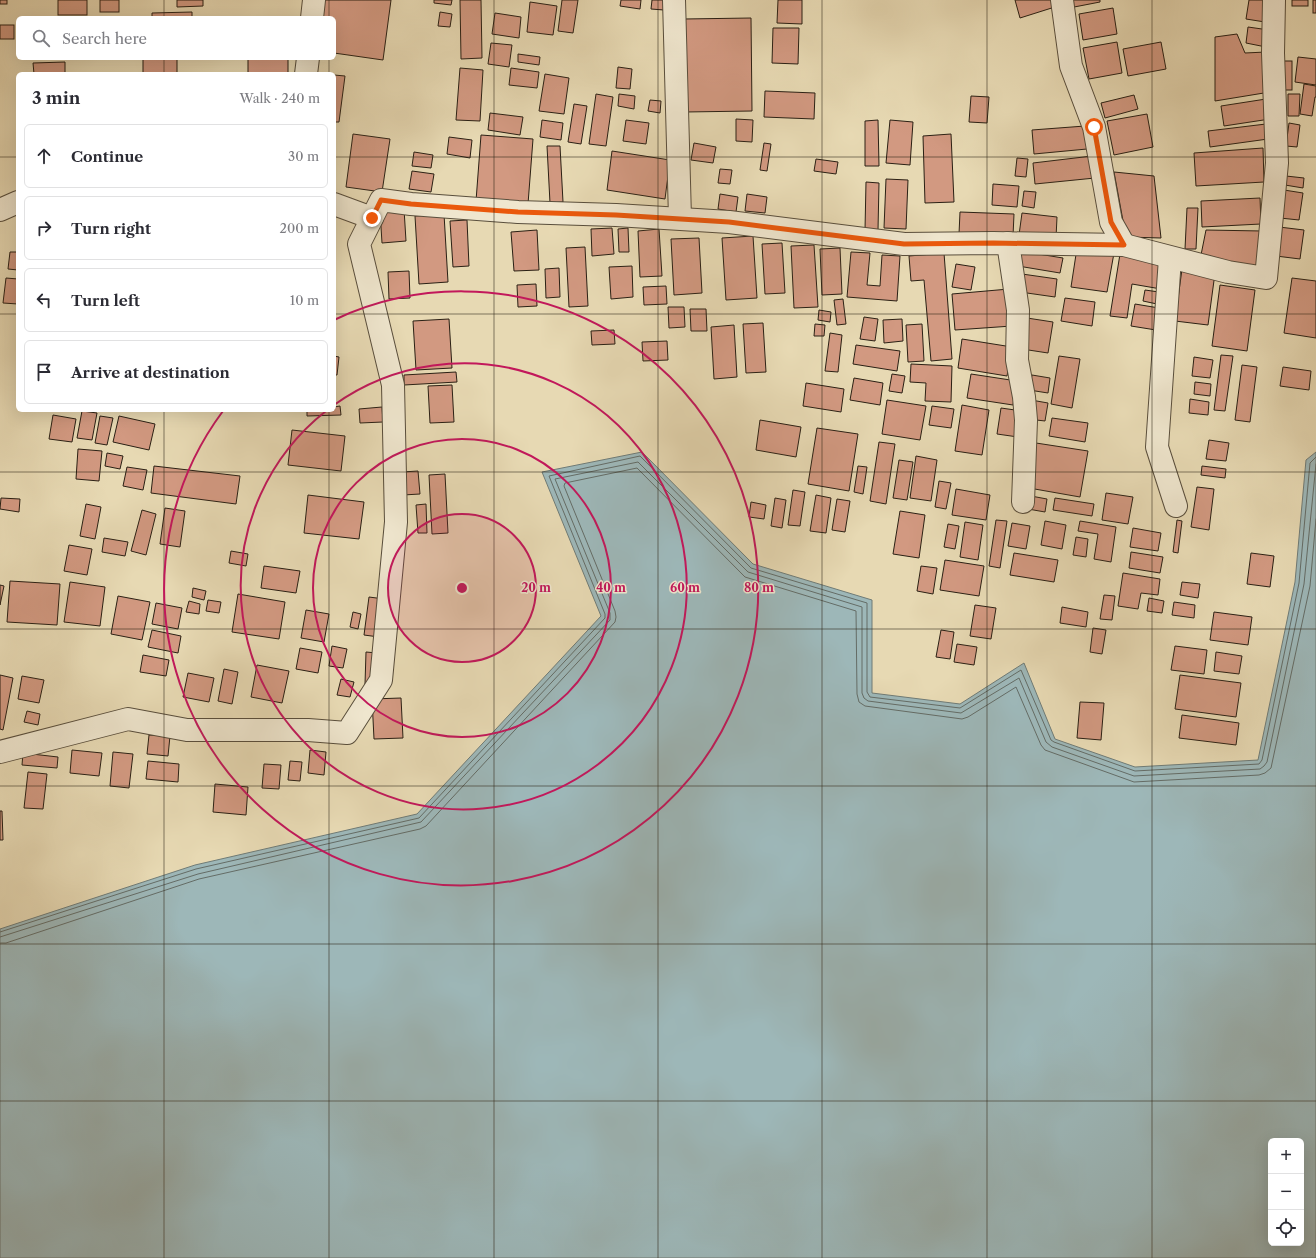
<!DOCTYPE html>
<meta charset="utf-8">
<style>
:root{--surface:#fff;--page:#f7f7f7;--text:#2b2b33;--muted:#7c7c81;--line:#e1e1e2}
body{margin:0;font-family:"Libre Caslon Text",serif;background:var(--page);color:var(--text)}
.controls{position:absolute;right:12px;bottom:12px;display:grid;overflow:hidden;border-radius:6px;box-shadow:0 4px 16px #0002}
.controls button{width:36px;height:36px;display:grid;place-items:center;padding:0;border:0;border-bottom:1px solid var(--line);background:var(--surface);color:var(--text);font:20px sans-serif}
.stop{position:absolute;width:12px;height:12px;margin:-9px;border:3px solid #ea580c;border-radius:50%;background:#fff}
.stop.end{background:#ea580c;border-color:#fff;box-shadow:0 1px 4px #0008}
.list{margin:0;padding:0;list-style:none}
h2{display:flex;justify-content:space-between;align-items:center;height:52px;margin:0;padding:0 16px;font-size:17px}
h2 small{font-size:13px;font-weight:400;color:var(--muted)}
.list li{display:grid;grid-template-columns:26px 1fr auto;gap:12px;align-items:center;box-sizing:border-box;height:64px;margin:0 8px 8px;padding:0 8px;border:1px solid var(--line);border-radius:6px}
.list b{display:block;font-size:15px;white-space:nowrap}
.list em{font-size:13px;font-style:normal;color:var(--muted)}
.icon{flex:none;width:22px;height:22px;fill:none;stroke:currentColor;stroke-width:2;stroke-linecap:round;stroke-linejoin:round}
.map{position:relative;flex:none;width:1316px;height:1258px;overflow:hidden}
.search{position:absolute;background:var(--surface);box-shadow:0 4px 16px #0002;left:16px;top:16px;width:320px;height:44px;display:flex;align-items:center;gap:10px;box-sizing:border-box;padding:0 14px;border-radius:6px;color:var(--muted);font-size:15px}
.panel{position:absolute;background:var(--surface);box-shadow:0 4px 16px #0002;left:16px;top:72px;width:320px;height:340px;border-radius:6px}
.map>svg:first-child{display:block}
.water{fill:#9db7b8;stroke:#6f7b76;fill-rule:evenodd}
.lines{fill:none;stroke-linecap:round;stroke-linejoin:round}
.shore{stroke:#646c66;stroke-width:1}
.building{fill:#d29981;stroke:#2a2014}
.minor-casing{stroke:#594e3c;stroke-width:24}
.minor{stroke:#efe6ce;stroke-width:22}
.route{stroke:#ea580c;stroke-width:5}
.grid{fill:none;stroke:#2a2014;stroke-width:1;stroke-opacity:0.55}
.ring{fill:none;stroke:#c2185b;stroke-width:2}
.centre{fill:#c2185b;stroke:#efe6ce;stroke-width:2}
.ring-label{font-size:12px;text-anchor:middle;font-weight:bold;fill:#c2185b;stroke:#efe6ce;stroke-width:3;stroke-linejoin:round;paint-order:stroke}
</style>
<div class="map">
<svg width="1316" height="1258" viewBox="0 0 1316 1258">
<rect width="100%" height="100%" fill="#e7d9b3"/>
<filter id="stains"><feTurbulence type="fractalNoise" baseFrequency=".005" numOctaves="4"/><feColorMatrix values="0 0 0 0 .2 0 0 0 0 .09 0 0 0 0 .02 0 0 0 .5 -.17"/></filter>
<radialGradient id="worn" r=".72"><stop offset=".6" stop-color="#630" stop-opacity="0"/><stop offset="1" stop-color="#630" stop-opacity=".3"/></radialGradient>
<path class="water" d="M642,452L753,564L872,600V693L960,704L1024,663L1055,739L1135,767L1258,760L1295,582L1306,460L1316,452V1258H0V929L195,865L417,814L601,616L542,472ZM1271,1141H1301V1243H1271Z"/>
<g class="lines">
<g class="shore">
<path d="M0,932L196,869L419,818L605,618V614L549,476L640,456L751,568L867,603V692L870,697L960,708L1021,670L1051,740L1054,742L1135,771L1259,764L1262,760L1299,583L1310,463L1316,457"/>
<path d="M0,937L198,874L421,822L610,620V613L555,479L638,462L748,572L862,607V693L864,698L868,701L961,713L1019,678L1046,742L1052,747L1134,776L1260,769L1264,766L1267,762L1304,584L1316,464"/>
<path d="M0,943H6L199,879L420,829L426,826L615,622L616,617L615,611L564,486L565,483L637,468L745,577L856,611L857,694L859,702L865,706L962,719L968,717L1016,687L1041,745L1045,750L1134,782L1259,775L1265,773L1271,768L1310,586L1316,519"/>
</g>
</g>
<g class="building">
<rect x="0" y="0" width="7" height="4"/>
<rect x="58" y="0" width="29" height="15"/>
<rect x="100" y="0" width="19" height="12"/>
<path d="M177,0H203V6L177,7Z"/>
<path d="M321,0H391L383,60L334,53V18H319Z"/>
<path d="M434,0H452L451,5L434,3Z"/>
<path d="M460,0H481L482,58L461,59Z"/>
<path d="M562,0H578L573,33L558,31Z"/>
<path d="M621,0H641L640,9L620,6Z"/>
<path d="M652,0H666L664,10L651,9Z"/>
<path d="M778,0H802V24L777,23Z"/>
<path d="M1015,0H1056L1058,6L1020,18Z"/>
<path d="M1068,0H1100V2L1069,8Z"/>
<path d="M1249,0H1269L1265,22L1246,19Z"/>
<rect x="1292" y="0" width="16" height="6"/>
<rect x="1313" y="0" width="3" height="13"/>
<path d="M530,2L557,6L553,35L527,32Z"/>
<path d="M1113,8L1117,34L1083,40L1079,14Z"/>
<path d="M192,12V18H152V13Z"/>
<path d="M440,12L452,14L450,27L438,26Z"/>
<path d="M495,13L521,17L519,38L492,34Z"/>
<path d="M751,18L752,111L685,112L684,19Z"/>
<rect x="0" y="25" width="14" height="14"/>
<path d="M1248,27L1269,30L1266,47L1246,43Z"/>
<path d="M773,28H799L798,64L772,63Z"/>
<path d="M1237,34L1245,53L1266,52L1270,92L1215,101V37Z"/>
<path d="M1117,42L1122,73L1089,79L1083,48Z"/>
<path d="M1161,42L1166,69L1128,76L1123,49Z"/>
<path d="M491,43L512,45L509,67L488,64Z"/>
<path d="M518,54L540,57L539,65L518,62Z"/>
<path d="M1298,57L1316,59V85L1295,82Z"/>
<rect x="143" y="58" width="34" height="16"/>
<rect x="248" y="58" width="40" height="16"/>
<rect x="1282" y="61" width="10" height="29"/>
<path d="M65,62V74H34L33,63Z"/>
<path d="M618,67L632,69L630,89L616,88Z"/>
<path d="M460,68L483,70L480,121L456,120Z"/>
<path d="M511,68L539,72L537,88L509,85Z"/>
<path d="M545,74L569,78L564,114L539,111Z"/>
<path d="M334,75L345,76L339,122H334Z"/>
<path d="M1304,84L1316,86V97H1315L1312,116L1300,114Z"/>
<path d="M765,91L815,93L814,119L764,117Z"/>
<path d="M596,94L613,97L606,146L589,144Z"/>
<path d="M619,94L635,96L634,109L618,106Z"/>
<path d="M1288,94H1300L1299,116H1288Z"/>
<path d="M1134,95L1138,109L1105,118L1101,103Z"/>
<path d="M971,96L989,97L987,123L969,122Z"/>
<path d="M1266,99L1270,119L1224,126L1221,106Z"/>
<path d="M650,100L661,101L660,113L648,111Z"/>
<path d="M574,104L587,106L581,144L568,142Z"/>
<path d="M490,113L523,117L520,135L488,130Z"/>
<path d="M1147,114L1153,147L1114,155L1107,121Z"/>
<path d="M736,119L753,120L752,142L736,141Z"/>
<path d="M542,120L563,123L561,140L540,137Z"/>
<path d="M626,120L649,123L646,144L623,141Z"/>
<path d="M878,120L879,166H865V121Z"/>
<path d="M890,120L913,122L910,165L886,163Z"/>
<path d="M1289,123L1300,125L1297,147L1286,146Z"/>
<path d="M1266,124L1268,139L1210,147L1208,131Z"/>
<path d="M1085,126L1087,149L1034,154L1032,130Z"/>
<path d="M353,134L390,139L382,192L346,187Z"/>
<path d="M951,134L954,202L925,203L923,136Z"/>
<path d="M481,135L533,139L528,204L476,201Z"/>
<path d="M449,137L472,140L470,158L447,154Z"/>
<path d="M694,143L716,147L713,163L691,160Z"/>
<path d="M764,143L771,144L767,171L760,170Z"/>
<path d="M547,146H560L563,202L550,203Z"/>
<path d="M1263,148L1264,182L1196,186L1194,153Z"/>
<path d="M612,151L670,160L665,199L607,190Z"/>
<path d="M414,152L433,155L431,168L412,166Z"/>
<path d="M1092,156L1095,178L1035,184L1033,163Z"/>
<path d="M1017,158L1028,159L1026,177L1015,176Z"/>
<path d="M816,159L838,162L836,174L814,171Z"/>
<path d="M720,169L732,170L730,184L718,183Z"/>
<path d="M412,171L434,174L431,192L409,189Z"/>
<path d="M1114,172L1154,176L1161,238L1126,237Z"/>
<path d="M1286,176L1304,178L1303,188L1285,185Z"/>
<path d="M886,179L908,180L906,229L884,228Z"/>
<path d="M866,182L879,183L878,230H865Z"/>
<path d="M993,184L1019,186L1017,207L992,205Z"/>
<path d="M1284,190L1303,193L1299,220L1280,218Z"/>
<path d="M1024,191L1036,192L1034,208L1022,206Z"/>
<path d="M720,194L738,197L736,212L718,209Z"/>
<path d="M747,194L767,197L765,213L745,211Z"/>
<path d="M1260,198L1261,224L1202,227L1201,201Z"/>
<path d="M1187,208H1198L1196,249H1185Z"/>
<path d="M404,209L406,241L382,243L380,211Z"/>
<path d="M960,212L1014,214L1013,236L959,234Z"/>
<path d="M1022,213L1057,217L1056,238L1019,235Z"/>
<path d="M444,214L448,282L419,284L415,216Z"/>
<path d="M467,220L469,266L453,267L450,221Z"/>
<path d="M1279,227L1304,230L1300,259L1276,256Z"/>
<path d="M612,228L614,254L592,256L591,229Z"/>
<path d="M628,228L629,252H619L618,229Z"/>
<path d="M659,229L662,276L640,277L638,231Z"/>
<path d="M537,230L539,270L514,271L511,232Z"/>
<path d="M1206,230L1262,231L1258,270L1200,260Z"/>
<path d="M753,236L757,298L726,300L722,238Z"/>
<path d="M699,238L702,293L674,295L671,239Z"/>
<path d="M782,243L785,293L765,294L762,244Z"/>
<path d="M814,245L818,307L794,308L791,246Z"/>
<path d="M585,247L588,306L569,307L566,248Z"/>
<path d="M840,248L842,294L822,295L820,249Z"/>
<path d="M1077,248L1114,253L1107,292L1071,287Z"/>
<path d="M1020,251L1063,258L1060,273L1018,266Z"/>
<path d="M10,252H18V270L8,269Z"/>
<path d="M851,252L870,253L867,285L880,286L882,255L900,256L897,301L847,297Z"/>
<path d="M944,253L952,359L931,361L924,280L911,281L909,256Z"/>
<path d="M1120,254L1166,261L1161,289L1132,284L1127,318L1110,316Z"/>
<path d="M956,264L975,267L971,290L952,287Z"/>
<path d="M632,266L633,297L611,299L609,267Z"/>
<path d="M559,268L560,297L546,298L545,269Z"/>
<path d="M1182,269L1215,273L1208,325L1175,321Z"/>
<path d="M409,271L410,298L389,299L388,272Z"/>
<path d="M1022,274L1057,279L1055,297L1020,292Z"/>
<path d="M6,278L18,279V304L3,303Z"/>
<path d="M1292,278L1316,281V338L1284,333Z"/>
<path d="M536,284L537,306L518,307L517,285Z"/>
<path d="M1220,285L1255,290L1247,351L1212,346Z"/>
<path d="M666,286L667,304L644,305L643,287Z"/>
<path d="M1009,289L1012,326L955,330L952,294Z"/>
<path d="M1145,290L1159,292L1157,304L1143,301Z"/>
<path d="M1065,298L1095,302L1092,326L1061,321Z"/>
<path d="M843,299L846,324L837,325L834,300Z"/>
<path d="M1135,304L1159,308L1156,330L1131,326Z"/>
<path d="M668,307H684L685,327L669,328Z"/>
<path d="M690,309H706L707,331H691Z"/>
<path d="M819,310L831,312L830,322L818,320Z"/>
<path d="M864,317L878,319L875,341L860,339Z"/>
<path d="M1027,318L1053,322L1048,353L1022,349Z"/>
<path d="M449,319L452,368L416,370L413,321Z"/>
<path d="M902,319L903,341L884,343L883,320Z"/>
<path d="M763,323L766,372L746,373L743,324Z"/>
<path d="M815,324L825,325L824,336H814Z"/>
<path d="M922,324L924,361L908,362L906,325Z"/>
<path d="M734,325L737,377L714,379L711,327Z"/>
<path d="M614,330L615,344L592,345L591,331Z"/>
<path d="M830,333L842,335L838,372L825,371Z"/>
<path d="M962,339L1012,347L1007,376L958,368Z"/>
<path d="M667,341L668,360L643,361L642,342Z"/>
<path d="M856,345L900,351L897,371L853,364Z"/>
<path d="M1221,355L1233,356L1225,411L1214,410Z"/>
<path d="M334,356L339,357L337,375H334Z"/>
<path d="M1059,356L1080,359L1072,408L1051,404Z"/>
<path d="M1194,357L1213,360L1210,378L1192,376Z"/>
<path d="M911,364L952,366L951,402L925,401L926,383L910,382Z"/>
<path d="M1242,365L1257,367L1250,422L1235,420Z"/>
<path d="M1283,367L1311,371L1309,390L1280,386Z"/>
<path d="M456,372L457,382L404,385V375Z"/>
<path d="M892,374L905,376L902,393L889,391Z"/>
<path d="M971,374L1017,381L1013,405L967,398Z"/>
<path d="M1032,375L1050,378L1048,393L1029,390Z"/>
<path d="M854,378L883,383L880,405L850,400Z"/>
<path d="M1195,382L1211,384L1210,396L1194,394Z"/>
<path d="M806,383L844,389L841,412L803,406Z"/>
<path d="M452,385L454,422L430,423L428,386Z"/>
<path d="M1190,399L1209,402L1208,415L1189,413Z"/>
<path d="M887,400L926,406L920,440L882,434Z"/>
<path d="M1031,400L1048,403L1045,421L1028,419Z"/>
<path d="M962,405L989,410L982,455L955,451Z"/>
<path d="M340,406L341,415L307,416V410H334V407Z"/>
<path d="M932,406L954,409L951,428L929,425Z"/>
<path d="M382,407L383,422L360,423L359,409Z"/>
<path d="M1001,408L1022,411L1018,437L997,434Z"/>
<path d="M82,411L97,413L92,440L77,438Z"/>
<path d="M53,415L76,419L72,442L49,439Z"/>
<path d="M100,416L113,418L107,445L95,443Z"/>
<path d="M119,416L155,424L149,450L113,442Z"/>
<path d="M1052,418L1088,423L1085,442L1049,436Z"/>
<path d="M760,420L801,427L796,457L756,450Z"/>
<path d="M817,428L858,434L849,491L808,484Z"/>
<path d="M292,430L345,436L341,471L288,465Z"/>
<path d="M1209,440L1229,443L1226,461L1206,459Z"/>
<path d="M879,442L895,444L886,504L870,501Z"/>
<path d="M1036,443L1088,451L1080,497L1029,488Z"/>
<path d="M78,449L102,451L99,481L76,479Z"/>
<path d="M107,453L123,456L120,469L105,466Z"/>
<path d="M916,456L937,460L931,501L910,498Z"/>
<path d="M899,460L913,462L907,500L893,498Z"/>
<path d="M154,466L240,476L236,504L151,493Z"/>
<path d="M858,466L867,467L863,494L854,492Z"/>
<path d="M1202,466L1226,469L1225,478L1201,475Z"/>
<path d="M127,467L147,470L143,490L123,486Z"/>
<path d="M418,471L420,494L403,495L402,472Z"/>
<path d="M445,474L448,533L432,534L429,475Z"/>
<path d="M939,481L951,483L946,509L935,507Z"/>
<path d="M1197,487L1214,489L1209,530L1191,527Z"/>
<path d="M956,489L990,495L986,520L952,515Z"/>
<path d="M793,490L805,492L800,526L788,525Z"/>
<path d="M1106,493L1133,497L1128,524L1102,520Z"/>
<path d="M308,495L364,502L359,539L304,533Z"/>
<path d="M816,495L831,498L826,533L810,531Z"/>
<path d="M1031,496L1047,499L1045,512L1028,509Z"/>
<path d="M1,498L20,499L19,512L0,509Z"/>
<path d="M775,498L786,500L782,528L771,526Z"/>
<path d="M1055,498L1094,504L1092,516L1053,510Z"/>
<path d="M837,499L850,501L845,532L832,530Z"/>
<path d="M751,502L766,505L764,519L749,517Z"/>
<path d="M86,504L101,507L95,539L80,536Z"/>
<path d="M426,504L427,533H418L416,505Z"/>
<path d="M165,508L185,511L180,547L160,544Z"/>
<path d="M142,510L156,514L146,555L131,551Z"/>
<path d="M900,511L925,515L919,558L893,554Z"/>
<path d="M996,520L1007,521L1000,568L989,566Z"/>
<path d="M1177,520L1182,521L1178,553L1173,552Z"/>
<path d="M1045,521L1066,525L1062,549L1041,545Z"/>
<path d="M1080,521L1116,527L1111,562L1094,559L1098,534L1078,531Z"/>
<path d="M965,522L983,525L978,560L960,557Z"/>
<path d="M1012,523L1030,526L1026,549L1008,546Z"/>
<path d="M948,524L959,526L955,549L944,547Z"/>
<path d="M1133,528L1161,533L1158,551L1130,547Z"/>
<path d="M1076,537L1088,539L1086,557L1073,555Z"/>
<path d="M104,538L128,542L125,556L102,552Z"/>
<path d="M69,545L92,549L87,575L64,571Z"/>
<path d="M231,551L248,554L246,566L229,563Z"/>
<path d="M1131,552L1163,557L1160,573L1129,568Z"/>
<path d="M1014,553L1058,560L1054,582L1010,575Z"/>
<path d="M1251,553L1274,556L1270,587L1247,584Z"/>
<path d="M945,560L984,566L979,596L940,590Z"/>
<path d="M264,566L300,571L296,593L261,588Z"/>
<path d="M921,566L937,568L933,594L917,591Z"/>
<path d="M1123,573L1160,579L1158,595L1141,593L1138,609L1118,606Z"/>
<path d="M10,581L60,584L57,625L7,622Z"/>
<path d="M70,582L105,587L100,626L64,622Z"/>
<path d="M1182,582L1200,584L1198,598L1180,595Z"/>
<path d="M0,585L4,586L0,605Z"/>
<path d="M193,588L206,591L204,600L192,597Z"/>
<path d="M238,594L285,602L279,639L232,632Z"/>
<path d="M1104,595L1115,596L1112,620L1100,619Z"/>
<path d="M118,596L150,602L142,640L111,634Z"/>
<path d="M369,597L384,599L379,637L364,635Z"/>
<path d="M1149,598L1164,601L1162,613L1147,611Z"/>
<path d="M208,600L221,602L219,613L206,611Z"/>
<path d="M189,601L200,604L199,614L186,612Z"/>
<path d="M1174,602L1195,605L1194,618L1172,615Z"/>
<path d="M156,603L182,608L178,629L152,624Z"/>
<path d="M975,605L996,608L991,639L970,636Z"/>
<path d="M1062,607L1088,612L1086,627L1060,623Z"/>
<path d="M306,610L329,614L324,642L301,638Z"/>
<path d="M353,612L361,614L358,629L350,627Z"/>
<path d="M1214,612L1252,617L1248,645L1210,640Z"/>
<path d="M1093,628L1106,630L1102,654L1090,652Z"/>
<path d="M152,630L181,636L178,653L148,647Z"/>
<path d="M941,630L954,632L950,659L936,657Z"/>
<path d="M957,644L977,647L974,665L954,662Z"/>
<path d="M332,646L347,649L343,668L329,666Z"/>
<path d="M1175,646L1207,650L1204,674L1171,670Z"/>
<path d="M300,648L322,652L318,673L296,669Z"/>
<path d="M366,652L377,653L376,685L365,684Z"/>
<path d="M1216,652L1242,656L1239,674L1214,671Z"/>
<path d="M143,655L169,660L166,676L140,672Z"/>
<path d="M257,665L289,671L282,703L251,697Z"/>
<path d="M224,669L238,672L232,704L218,701Z"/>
<path d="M188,673L214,678L209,702L183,697Z"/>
<path d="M0,675L13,678L3,730L0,729Z"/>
<path d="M1180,675L1241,683L1236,717L1175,709Z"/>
<path d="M22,676L44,680L39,703L18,699Z"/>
<path d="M341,679L354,682L350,697L337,695Z"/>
<path d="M401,698L403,738L374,739L372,699Z"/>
<path d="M1080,702L1104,703L1101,740L1077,738Z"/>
<path d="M27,711L40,714L38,725L24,722Z"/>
<path d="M1182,715L1239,723L1236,745L1179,738Z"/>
<path d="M149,735L170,736L168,756L147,754Z"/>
<path d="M72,750L102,753L99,776L70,773Z"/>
<path d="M310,750L326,752L324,775L308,773Z"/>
<path d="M113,752L133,754L129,788L110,786Z"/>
<path d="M23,753L58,757L57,768L22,765Z"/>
<path d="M148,761L179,764L178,782L146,779Z"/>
<path d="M290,761L302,762L300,781L288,780Z"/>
<path d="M264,764L281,765L279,789L262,788Z"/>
<path d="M28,772L47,774L43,809L24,808Z"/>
<path d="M215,784L248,787L246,815L213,812Z"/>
<path d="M0,811H2L3,840H0Z"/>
</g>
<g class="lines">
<defs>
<g id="minor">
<path d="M674,0L680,218"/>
<path d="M1062,0L1071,66L1094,127L1111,222L1124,245"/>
<path d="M312,18L314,0"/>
<path d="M306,74L308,58"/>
<path d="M334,204L372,218"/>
<path d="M0,210L18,202"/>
<path d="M1008,243L1018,310L1017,360L1024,397L1026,420L1023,502"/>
<path d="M1170,258L1157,447L1176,506"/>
<path d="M0,752L128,719L187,730H308L347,733L381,680L396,522L393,385L359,244L381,200L411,204L518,212L616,215L729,222L904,244L993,243L1124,245L1228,272L1266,278L1277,163L1273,53L1274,0"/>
</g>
</defs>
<use href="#minor" class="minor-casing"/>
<use href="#minor" class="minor"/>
</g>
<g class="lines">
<path class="route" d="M372,218L381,200L411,204L518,212L616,215L729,222L904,244L993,243L1124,245L1111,222L1094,127"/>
</g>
<path class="grid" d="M164,0V18M329,0V18M494,0V1258M658,0V1258M822,0V1258M987,0V1258M1152,0V1258M164,58V74M329,58V74M0,157H18M334,157H1316M0,314H18M334,314H1316M164,410V1258M329,410V1258M0,472H1316M0,629H1316M0,786H1316M0,944H1316M0,1101H1316"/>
<circle cx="462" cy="588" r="74" fill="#c2185b" fill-opacity=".12"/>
<g class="ring">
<circle cx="462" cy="588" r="74"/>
<circle cx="462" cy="588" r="149"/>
<path d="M334 405A223 223 0 1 1 326 411"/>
<path d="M334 320A297 297 0 1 1 223 411"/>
</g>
<circle cx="462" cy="588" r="6" class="centre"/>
<g class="ring-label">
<text x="536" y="592">20 m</text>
<text x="611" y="592">40 m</text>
<text x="685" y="592">60 m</text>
<text x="759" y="592">80 m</text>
</g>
<rect width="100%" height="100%" filter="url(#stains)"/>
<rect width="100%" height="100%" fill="url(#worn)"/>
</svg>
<div class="controls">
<button>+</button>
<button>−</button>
<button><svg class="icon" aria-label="locate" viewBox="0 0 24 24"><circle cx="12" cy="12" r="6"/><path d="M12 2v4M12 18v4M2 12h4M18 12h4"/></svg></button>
</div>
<div class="stop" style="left:1094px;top:127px"></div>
<div class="stop end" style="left:372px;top:218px"></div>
<div class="search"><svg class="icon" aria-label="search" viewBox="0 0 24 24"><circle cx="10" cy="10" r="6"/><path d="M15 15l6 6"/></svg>Search here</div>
<section class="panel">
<h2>3 min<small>Walk · 240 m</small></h2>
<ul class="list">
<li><svg class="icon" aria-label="ahead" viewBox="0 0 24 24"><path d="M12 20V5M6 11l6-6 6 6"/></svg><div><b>Continue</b></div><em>30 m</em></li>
<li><svg class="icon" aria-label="right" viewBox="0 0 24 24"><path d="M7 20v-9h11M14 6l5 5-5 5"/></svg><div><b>Turn right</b></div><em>200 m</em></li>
<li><svg class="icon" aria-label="left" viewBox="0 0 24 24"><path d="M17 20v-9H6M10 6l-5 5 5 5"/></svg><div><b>Turn left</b></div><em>10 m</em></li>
<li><svg class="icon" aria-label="arrive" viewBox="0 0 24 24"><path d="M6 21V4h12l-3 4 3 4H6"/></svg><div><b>Arrive at destination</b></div></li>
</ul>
</section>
</div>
